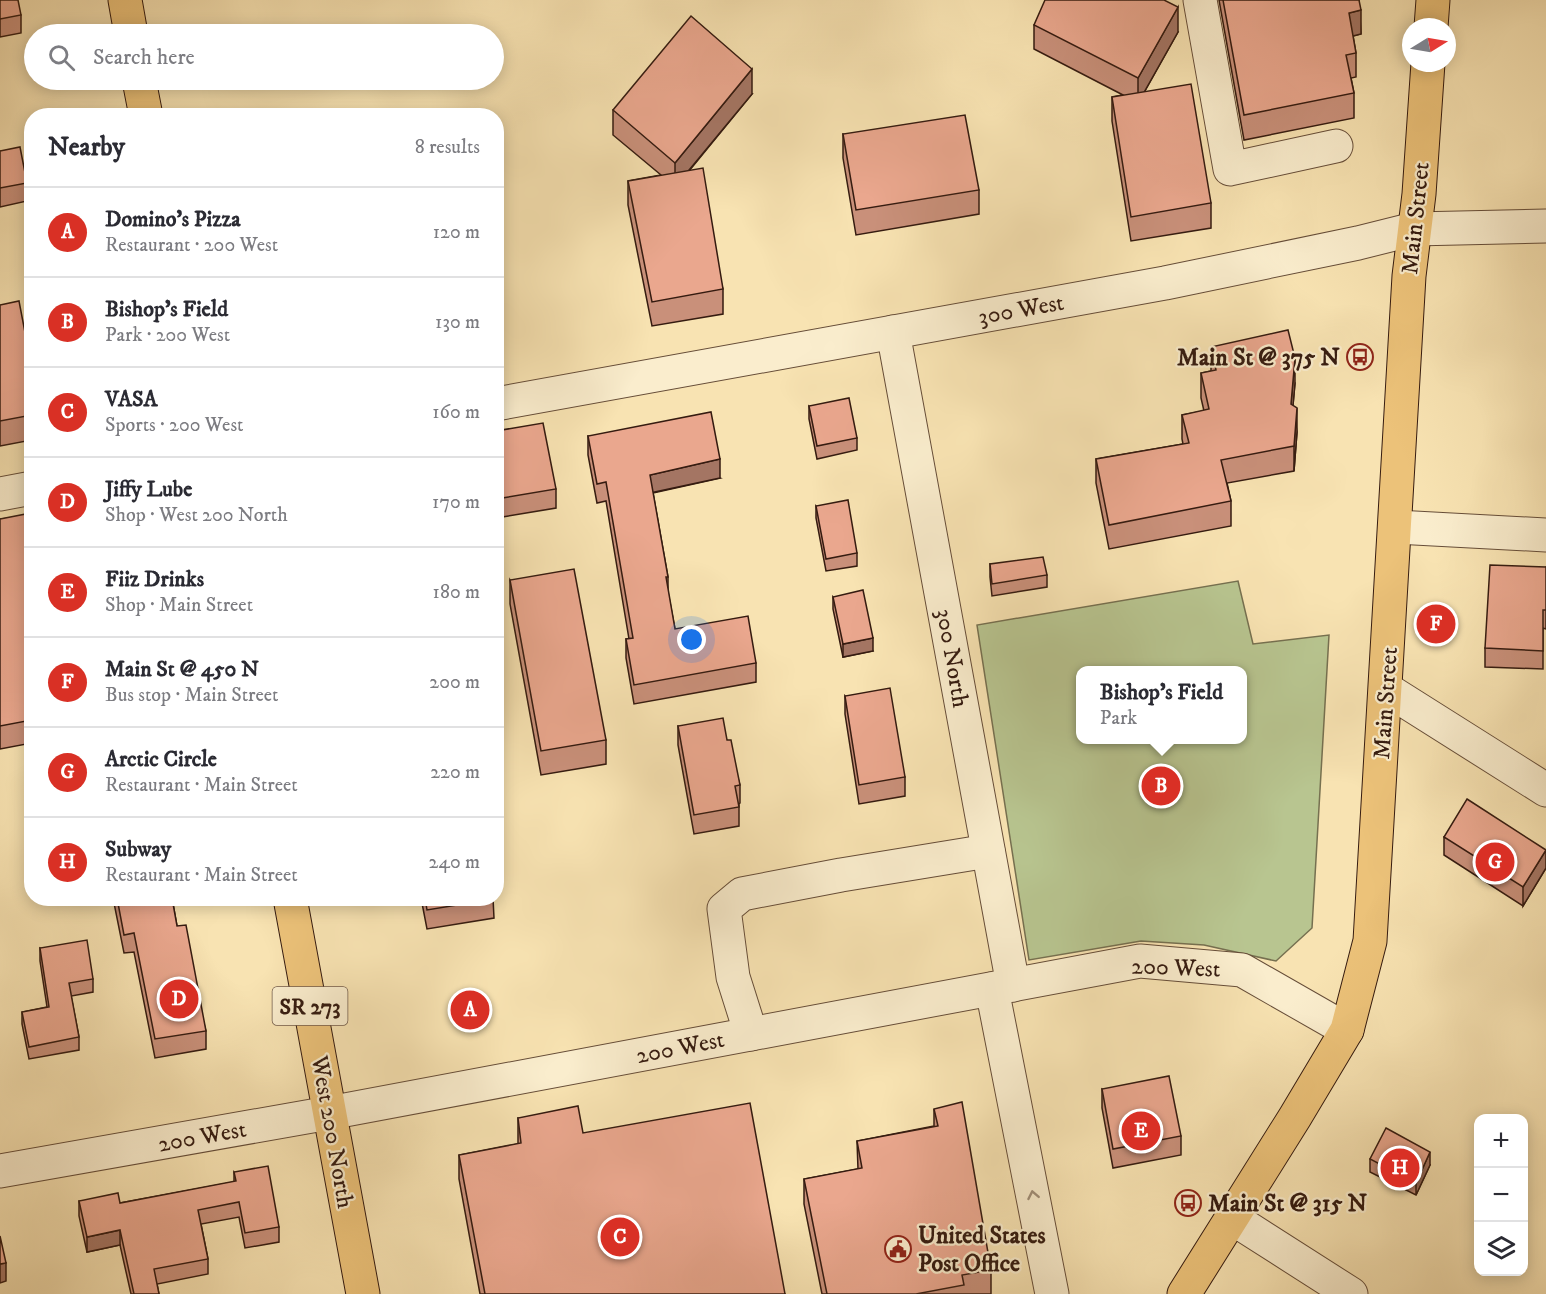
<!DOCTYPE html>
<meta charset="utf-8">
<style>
:root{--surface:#fff;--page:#f2f2f3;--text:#2b2b33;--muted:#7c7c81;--line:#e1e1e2;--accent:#d93025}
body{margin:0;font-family:"IM FELL DW Pica",serif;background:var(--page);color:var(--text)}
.controls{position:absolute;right:18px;bottom:18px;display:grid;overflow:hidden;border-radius:12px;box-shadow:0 3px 15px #0003}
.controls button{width:54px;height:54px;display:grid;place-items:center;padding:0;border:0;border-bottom:2px solid var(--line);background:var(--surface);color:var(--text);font:30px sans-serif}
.compass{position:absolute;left:1402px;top:18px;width:54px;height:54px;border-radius:50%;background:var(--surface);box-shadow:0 3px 15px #0003;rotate:79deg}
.you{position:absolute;left:692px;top:640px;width:21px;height:21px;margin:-15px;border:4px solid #fff;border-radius:50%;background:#1a73e8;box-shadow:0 0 0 9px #1a73e833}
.badge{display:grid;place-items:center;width:39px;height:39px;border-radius:50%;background:var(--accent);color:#fff;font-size:20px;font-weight:700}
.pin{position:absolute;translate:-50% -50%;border:3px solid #fff;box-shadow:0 2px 6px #0006}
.popup{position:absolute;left:1076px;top:666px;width:171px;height:78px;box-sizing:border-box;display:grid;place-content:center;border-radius:12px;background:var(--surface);filter:drop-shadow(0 2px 4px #0005);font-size:20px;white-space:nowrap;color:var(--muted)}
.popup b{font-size:22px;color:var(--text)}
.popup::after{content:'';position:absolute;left:50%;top:100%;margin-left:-12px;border:12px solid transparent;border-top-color:var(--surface)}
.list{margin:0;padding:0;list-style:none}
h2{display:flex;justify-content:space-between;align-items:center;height:78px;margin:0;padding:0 24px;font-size:26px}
h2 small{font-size:20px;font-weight:400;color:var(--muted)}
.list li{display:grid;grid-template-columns:39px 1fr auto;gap:18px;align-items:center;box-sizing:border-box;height:90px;padding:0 24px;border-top:2px solid var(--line)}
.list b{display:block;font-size:22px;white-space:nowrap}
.list p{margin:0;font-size:20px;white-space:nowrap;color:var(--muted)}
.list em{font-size:20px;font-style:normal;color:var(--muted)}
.icon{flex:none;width:33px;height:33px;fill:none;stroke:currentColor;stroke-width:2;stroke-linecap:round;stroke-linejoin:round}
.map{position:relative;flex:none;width:1546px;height:1294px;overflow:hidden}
.search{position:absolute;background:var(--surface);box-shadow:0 3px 15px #0003;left:24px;top:24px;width:480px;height:66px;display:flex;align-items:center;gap:15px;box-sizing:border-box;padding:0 21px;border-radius:33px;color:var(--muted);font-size:22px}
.panel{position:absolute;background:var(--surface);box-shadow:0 3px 15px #0003;left:24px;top:108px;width:480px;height:798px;border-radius:24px}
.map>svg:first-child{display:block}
.green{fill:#b8c590;stroke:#767050;stroke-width:1.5;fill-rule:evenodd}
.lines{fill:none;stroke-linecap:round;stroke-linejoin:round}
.minor-casing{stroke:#664d38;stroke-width:35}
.major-casing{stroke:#351b10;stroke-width:35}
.minor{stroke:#faedcd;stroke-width:33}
.major{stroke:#ecc279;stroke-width:33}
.wall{fill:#c9907a;stroke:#351b10;stroke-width:1.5}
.shaded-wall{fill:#a47563;stroke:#351b10;stroke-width:1.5}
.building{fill:#eaa78e;stroke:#351b10;stroke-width:1.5}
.oneway{stroke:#a18e78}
.labels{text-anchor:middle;stroke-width:4.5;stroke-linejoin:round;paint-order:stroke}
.shield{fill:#faedcd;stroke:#705a49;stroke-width:1.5}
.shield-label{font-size:22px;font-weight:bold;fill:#351b10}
.street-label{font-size:24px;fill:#351b10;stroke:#faedcd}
.poi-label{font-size:24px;font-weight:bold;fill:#351b10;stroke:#faedcd;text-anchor:start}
</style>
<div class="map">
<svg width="1546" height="1294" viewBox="0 0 1546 1294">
<rect width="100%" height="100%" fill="#f8e3b2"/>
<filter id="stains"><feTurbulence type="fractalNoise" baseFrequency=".00333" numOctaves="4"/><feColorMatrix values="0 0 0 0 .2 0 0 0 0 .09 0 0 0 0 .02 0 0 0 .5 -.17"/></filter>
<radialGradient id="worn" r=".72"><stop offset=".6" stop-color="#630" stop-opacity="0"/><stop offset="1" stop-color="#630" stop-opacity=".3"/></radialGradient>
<path class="green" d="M1238,581L1253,644L1329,635L1312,928L1276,961L1204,945L1141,941L1029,960L977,625ZM1080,670H1242V740H1080Z"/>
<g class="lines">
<defs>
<g id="minor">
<path d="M1200,0L1230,169L1336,146"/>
<path d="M893,332L1013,985"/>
<path d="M496,404L1165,283L1358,243L1414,229L1546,226"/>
<path d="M0,494L32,488"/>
<path d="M1396,527L1546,535"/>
<path d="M1386,689L1546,790"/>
<path d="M992,989L1052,1294"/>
<path d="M751,1034L733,977L724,909L742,894L841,875L988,851"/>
<path d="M0,1171L329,1113L1140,961L1242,970L1347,1030"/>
<path d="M1232,1218L1351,1294"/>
</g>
<g id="major">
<path d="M125,0L131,34"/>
<path d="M1431,27L1433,0"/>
<path d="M139,80L146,116"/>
<path d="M290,898L363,1294"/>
<path d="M1184,1294L1295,1117L1347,1030L1370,941L1409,276L1419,194L1428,63"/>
</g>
</defs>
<use href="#minor" class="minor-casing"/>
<use href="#major" class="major-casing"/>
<use href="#minor" class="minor"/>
<use href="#major" class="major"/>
</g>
<g class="wall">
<path d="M0,0L21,15V33L0,37Z"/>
<path d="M1219,0H1359L1361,34L1353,36L1356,53V77L1351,78L1354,93V118L1244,140Z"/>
<path d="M1034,25L1178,32L1145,91L1211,203V228L1131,241L1112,121V97L1123,95L1034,49Z"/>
<path d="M752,94L689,171L723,289V314L652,326L628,205V181L661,175L613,135V110Z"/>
<path d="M843,134L979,190V214L856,235L843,158Z"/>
<path d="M0,151L27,183V201L0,207Z"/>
<path d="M0,305L32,369V440L0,446Z"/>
<path d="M1211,347L1295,383L1293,405L1297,432L1294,471L1227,483L1231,501V526L1109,549L1096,483V459L1183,444L1182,439V415L1204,411L1201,398V373L1211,371Z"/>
<path d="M809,406L857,438V450L817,459L809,419Z"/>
<path d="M496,431L556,489V508L496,518Z"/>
<path d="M588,436L720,478L653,493L668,577V592L675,629L756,663V682L634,704L626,658V639H629L606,501L597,503L588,455Z"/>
<path d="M816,506L857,553V566L826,571L816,518Z"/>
<path d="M32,516V743L0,749V519Z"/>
<path d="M990,564L1047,575V587L992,596L990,577Z"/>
<path d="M1546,567V629L1543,628V669L1485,667V648Z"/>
<path d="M510,580L606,740V764L541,775L510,604Z"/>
<path d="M833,597L873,651L843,657L833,609Z"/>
<path d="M845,696L905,777V796L859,804L845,714Z"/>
<path d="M678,726L727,740L740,785V803L739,804V826L694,834L678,745Z"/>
<path d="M1444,837L1546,868L1523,906L1444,855Z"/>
<path d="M113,898H172L177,926L206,1031V1049L155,1058L134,952L124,953Z"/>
<path d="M421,898H493L494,918L427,929Z"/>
<path d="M40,948L93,979V992L71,996L79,1037V1050L29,1059L22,1024V1012L47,1007L40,961Z"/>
<path d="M1102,1089L1181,1136V1155L1113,1168L1102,1108Z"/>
<path d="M934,1109L991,1270V1294H822L804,1204V1179L858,1169L857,1141L934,1126Z"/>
<path d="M518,1118L583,1133L785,1294H480L459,1179V1155L518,1144Z"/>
<path d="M1370,1159L1430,1165L1416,1195L1370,1172Z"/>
<path d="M234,1172L279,1227V1242L245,1248L239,1217L201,1224L208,1259V1274L157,1284L159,1294H131L120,1245L87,1252L79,1216V1201L120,1203L234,1182Z"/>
</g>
<g class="shaded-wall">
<path d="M1178,7V32L1138,103V78Z"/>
<path d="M1361,10V34L1349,37V13Z"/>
<path d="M752,69V94L675,187V163Z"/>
<path d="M1295,358V383L1291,428V404Z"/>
<path d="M1297,408V432L1294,471V446Z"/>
<path d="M720,459V478L650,493V475Z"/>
<path d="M873,638V651L843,657V644Z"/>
<path d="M1546,850V868L1523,906V887Z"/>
<path d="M1430,1152V1165L1416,1195V1183Z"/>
<path d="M120,1230V1245L87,1252V1237Z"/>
<path d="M6,1263V1281L0,1283V1264Z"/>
</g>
<g class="building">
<path d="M0,0H18L21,15L0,19Z"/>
<path d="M1045,0H1164L1178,7L1138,78L1034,25Z"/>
<path d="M1223,0H1359L1361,10L1349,13L1356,53L1346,55L1354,93L1244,115Z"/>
<path d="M691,16L752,69L675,163L613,110Z"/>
<path d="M1191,84L1211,203L1131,217L1112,97Z"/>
<path d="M965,115L979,190L856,210L843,134Z"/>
<path d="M20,147L27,183L0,188V151Z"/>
<path d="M703,168L723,289L652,302L628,181Z"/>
<path d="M19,301L32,369V415L0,421V305Z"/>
<path d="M1288,330L1295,358L1291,404L1297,408L1294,446L1221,460L1231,501L1109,525L1096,459L1189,443L1182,415L1209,409L1201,373L1216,370L1211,347Z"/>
<path d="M849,398L857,438L817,446L809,406Z"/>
<path d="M711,412L720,459L650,475L668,577H666L675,629L748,616L756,663L634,685L626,639L633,638L606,482L597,484L588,436Z"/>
<path d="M543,423L556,489L496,499V431Z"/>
<path d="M848,500L857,553L826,559L816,506Z"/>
<path d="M31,513L32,720L0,726V519Z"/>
<path d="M1043,557L1047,575L992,584L990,564Z"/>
<path d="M1490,565L1546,567V610H1543V651L1485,648Z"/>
<path d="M574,569L606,740L541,751L510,580Z"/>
<path d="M863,590L873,638L843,644L833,597Z"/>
<path d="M890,688L905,777L859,785L845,696Z"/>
<path d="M723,718L727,740H731L740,785L735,786L739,807L694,815L678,726Z"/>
<path d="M1467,799L1546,850L1523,887L1444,837Z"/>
<path d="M117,898H172L177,926L186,925L206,1031L155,1039L134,933L124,935Z"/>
<path d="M425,898H493L494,899L427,910Z"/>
<path d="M87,940L93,979L69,983L79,1037L29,1047L22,1012L49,1007L40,948Z"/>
<path d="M1169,1076L1181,1136L1113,1149L1102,1089Z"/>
<path d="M962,1102L991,1270L962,1275L964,1285L916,1294H827L804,1179L862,1168L857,1141L938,1126L934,1109Z"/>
<path d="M750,1103L785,1294H485L459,1155L521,1143L518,1118L578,1106L583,1133Z"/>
<path d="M1386,1128L1430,1152L1416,1183L1370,1159Z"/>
<path d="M268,1166L279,1227L245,1233L239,1202L198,1210L208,1259L154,1269L159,1294H134L120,1230L87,1237L79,1201L118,1193L120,1203L236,1181L234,1172Z"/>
<path d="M0,1236L6,1263L0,1264Z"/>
</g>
<defs><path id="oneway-chevron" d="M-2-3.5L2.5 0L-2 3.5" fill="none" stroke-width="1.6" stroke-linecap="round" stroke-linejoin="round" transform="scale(1.5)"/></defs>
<use class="oneway" href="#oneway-chevron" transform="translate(1033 1195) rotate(-101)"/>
<defs>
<symbol id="bus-ring" viewBox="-11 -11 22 22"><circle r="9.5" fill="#faedcd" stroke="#8f2418" stroke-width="1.5"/><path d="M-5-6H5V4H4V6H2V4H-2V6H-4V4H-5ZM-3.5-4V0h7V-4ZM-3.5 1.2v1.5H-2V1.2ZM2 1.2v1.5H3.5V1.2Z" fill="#8f2418"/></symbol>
<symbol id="civic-ring" viewBox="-11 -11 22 22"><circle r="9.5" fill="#faedcd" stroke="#8f2418" stroke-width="1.5"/><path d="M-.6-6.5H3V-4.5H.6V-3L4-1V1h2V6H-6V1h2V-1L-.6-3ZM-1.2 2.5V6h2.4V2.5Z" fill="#8f2418"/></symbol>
</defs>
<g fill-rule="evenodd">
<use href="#bus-ring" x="1345" y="342" width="30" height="30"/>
<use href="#bus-ring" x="1173" y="1188" width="30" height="30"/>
<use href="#civic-ring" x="883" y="1234" width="30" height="30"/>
</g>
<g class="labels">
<rect class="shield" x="272.5" y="987" width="75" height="38" rx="4.5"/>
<g class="shield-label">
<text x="310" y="1014">SR 273</text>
</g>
<g class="street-label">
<text transform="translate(1415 218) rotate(-84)" y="8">Main Street</text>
<text transform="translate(1021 309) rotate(-10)" y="8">300 West</text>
<text transform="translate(953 658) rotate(80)" y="8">300 North</text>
<text transform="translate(1385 703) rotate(-86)" y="8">Main Street</text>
<text transform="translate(1176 967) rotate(2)" y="8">200 West</text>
<text transform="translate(680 1047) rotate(-11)" y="8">200 West</text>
<text transform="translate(333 1132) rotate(80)" y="8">West 200 North</text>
<text transform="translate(202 1136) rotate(-10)" y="8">200 West</text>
</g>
<g class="poi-label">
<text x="1340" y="365" text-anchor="end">Main St @ 375 N</text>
<text x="1208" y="1211">Main St @ 315 N</text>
<text x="918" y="1243">United States<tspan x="918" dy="28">Post Office</tspan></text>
</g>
</g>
<rect width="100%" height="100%" filter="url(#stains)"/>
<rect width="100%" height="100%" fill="url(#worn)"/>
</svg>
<div class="controls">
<button>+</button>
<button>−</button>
<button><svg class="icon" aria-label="layers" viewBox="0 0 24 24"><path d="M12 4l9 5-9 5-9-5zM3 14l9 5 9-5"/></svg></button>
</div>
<svg class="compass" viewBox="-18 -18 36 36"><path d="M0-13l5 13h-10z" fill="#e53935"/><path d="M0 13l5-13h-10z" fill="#7c7c81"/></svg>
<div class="you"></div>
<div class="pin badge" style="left:470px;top:1010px">A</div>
<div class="pin badge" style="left:1161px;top:786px">B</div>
<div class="popup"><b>Bishop's Field</b>Park</div>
<div class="pin badge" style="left:620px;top:1237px">C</div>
<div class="pin badge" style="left:179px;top:999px">D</div>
<div class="pin badge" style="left:1141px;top:1131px">E</div>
<div class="pin badge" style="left:1436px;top:624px">F</div>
<div class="pin badge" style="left:1495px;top:862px">G</div>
<div class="pin badge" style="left:1400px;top:1168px">H</div>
<div class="search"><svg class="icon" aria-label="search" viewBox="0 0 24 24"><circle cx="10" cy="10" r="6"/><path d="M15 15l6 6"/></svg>Search here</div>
<section class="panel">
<h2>Nearby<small>8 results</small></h2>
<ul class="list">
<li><span class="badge">A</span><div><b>Domino's Pizza</b><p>Restaurant · 200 West</p></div><em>120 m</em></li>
<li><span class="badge">B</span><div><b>Bishop's Field</b><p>Park · 200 West</p></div><em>130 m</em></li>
<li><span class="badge">C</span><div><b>VASA</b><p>Sports · 200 West</p></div><em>160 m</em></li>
<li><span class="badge">D</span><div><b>Jiffy Lube</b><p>Shop · West 200 North</p></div><em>170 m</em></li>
<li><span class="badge">E</span><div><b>Fiiz Drinks</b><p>Shop · Main Street</p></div><em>180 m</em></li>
<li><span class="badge">F</span><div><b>Main St @ 450 N</b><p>Bus stop · Main Street</p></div><em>200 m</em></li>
<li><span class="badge">G</span><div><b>Arctic Circle</b><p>Restaurant · Main Street</p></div><em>220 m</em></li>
<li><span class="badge">H</span><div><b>Subway</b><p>Restaurant · Main Street</p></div><em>240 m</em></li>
</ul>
</section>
</div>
